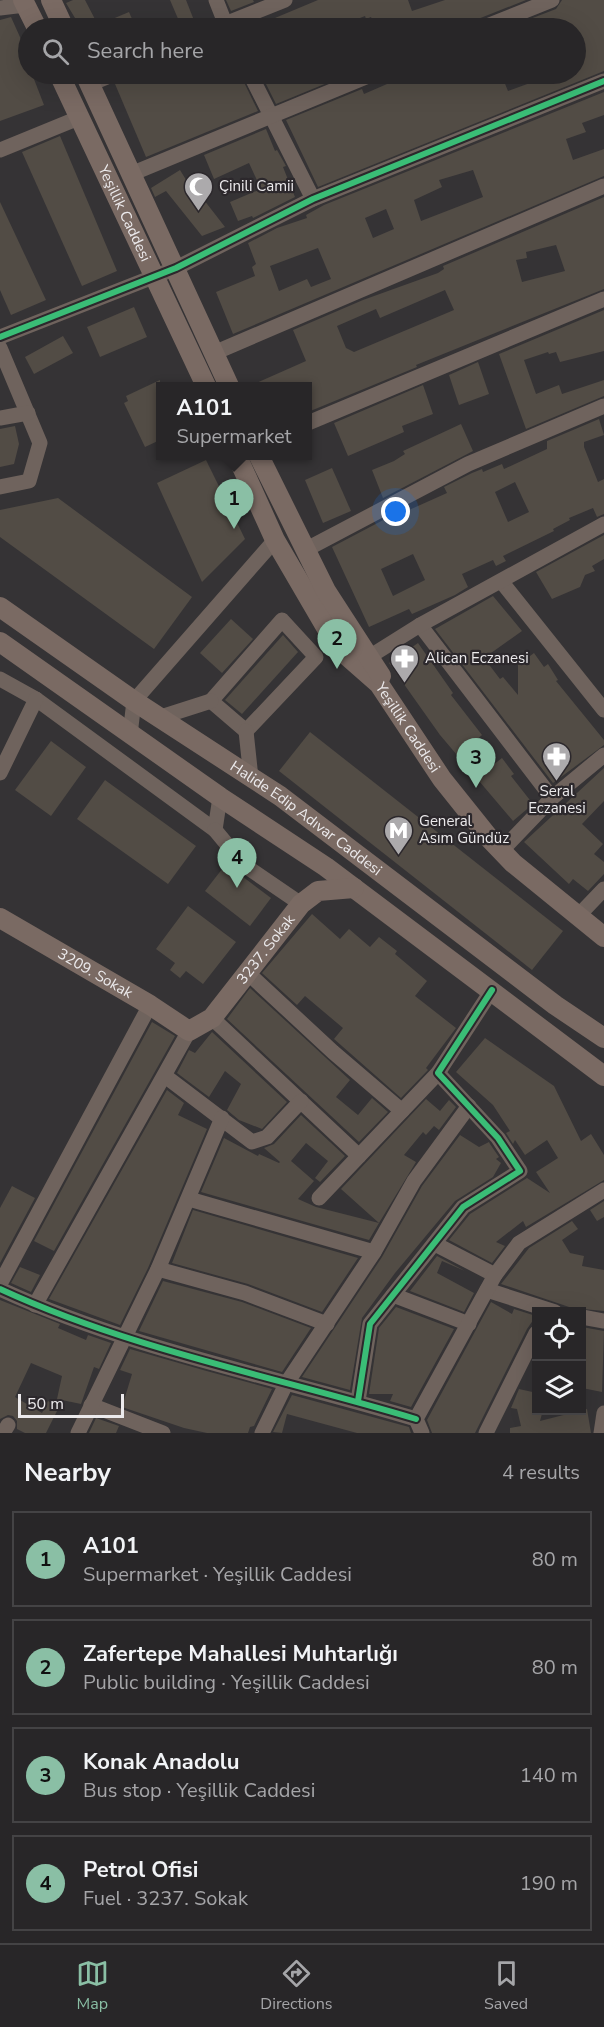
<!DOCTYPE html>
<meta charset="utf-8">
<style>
:root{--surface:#282628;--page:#302e30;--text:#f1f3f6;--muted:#a5a5a8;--line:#444345;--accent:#8abfa5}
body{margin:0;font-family:"Nunito Sans",sans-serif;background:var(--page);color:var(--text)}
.controls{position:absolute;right:18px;bottom:18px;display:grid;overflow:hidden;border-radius:0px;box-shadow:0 6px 24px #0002}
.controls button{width:54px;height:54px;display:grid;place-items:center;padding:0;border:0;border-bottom:2px solid var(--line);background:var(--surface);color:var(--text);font:30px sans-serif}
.scale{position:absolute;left:18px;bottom:15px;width:106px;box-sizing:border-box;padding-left:6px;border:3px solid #eceaec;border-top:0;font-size:16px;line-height:21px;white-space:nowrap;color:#eceaec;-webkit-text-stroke:4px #2c282c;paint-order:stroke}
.you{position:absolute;left:396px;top:512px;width:21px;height:21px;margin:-15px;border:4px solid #fff;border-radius:50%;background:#1a73e8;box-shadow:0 0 0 9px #1a73e833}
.badge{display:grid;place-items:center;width:39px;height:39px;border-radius:50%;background:var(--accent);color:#111;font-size:20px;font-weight:700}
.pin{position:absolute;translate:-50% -50px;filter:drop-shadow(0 2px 3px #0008)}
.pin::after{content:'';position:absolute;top:32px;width:21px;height:18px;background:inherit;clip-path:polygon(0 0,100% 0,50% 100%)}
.popup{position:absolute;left:156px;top:382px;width:156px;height:78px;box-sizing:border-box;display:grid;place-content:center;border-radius:0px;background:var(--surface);filter:drop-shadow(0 2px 4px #0005);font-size:20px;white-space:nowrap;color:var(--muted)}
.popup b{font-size:22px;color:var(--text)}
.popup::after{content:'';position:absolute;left:50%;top:100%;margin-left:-12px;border:12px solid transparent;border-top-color:var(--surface)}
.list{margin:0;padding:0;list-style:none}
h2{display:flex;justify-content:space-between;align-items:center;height:78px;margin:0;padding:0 24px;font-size:26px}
h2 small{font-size:20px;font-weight:400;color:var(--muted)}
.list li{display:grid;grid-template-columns:39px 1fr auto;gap:18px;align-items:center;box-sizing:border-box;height:96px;margin:0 12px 12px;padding:0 12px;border:2px solid var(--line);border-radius:0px}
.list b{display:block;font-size:22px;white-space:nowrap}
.list p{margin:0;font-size:20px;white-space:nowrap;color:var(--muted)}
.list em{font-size:20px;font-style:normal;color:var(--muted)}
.icon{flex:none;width:33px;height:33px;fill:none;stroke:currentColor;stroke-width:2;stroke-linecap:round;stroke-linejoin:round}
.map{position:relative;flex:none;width:604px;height:1433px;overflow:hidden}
.search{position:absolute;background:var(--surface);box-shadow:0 6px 24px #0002;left:18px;right:18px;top:18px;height:66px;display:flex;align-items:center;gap:15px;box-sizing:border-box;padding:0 21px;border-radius:33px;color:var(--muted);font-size:22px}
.sheet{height:510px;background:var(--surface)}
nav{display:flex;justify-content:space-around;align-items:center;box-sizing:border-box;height:84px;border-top:2px solid var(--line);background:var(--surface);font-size:16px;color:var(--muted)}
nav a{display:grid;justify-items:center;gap:3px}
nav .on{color:var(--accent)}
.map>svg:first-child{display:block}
.building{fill:#524c45;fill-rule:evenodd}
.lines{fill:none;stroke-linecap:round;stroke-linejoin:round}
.minor{stroke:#6f635d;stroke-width:15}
.major{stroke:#7a6a63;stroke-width:20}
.cycleway-casing{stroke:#2c282c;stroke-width:10}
.cycleway{stroke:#3abd76;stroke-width:6}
.labels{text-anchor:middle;stroke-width:4.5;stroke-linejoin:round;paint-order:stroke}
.poi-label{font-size:15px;fill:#eceaec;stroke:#2c282c;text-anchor:start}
.street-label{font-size:15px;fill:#eceaec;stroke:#2c282c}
</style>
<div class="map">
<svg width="604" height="1433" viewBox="0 0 604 1433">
<rect width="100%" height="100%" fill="#353335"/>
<g class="building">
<path d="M73,0H85L98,25L129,12L136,28H81L66,3Z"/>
<path d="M170,0H186L197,28H182Z"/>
<path d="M226,0H253L254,2L231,11Z"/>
<path d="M318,0H408L412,11L445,0H526L478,19L472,28H434L431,22L413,28H376L371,17L366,19L365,16L335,28H240L262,20L263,23Z"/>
<path d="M562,0H604V71L318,187L286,120L362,89L364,94L410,74H501L508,91L530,83L526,74H576V28H507L556,9Z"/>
<path d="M11,17L24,46L28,74H32L44,105L0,121V20Z"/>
<path d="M132,74H240L258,111L146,157L115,84Z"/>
<path d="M261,74H349L276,104Z"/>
<path d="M604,92V115L582,123L586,132L566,139L573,160L604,149V176L233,334L216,292L255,276L252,267L256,264L248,243L277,228L307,218L306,215L324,205ZM473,170L483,197L421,221L414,200L442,187L439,180ZM386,209L394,229L373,238L365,218ZM318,248L331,279L311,287L307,279L279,291L270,266Z"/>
<path d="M266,129L275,151L277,150L286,166L283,167L295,197L253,218L252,216L238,221L230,202L261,189L249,163L214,179L204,155Z"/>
<path d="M60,136L117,271L82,286L22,152Z"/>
<path d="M180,170L188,183L202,176L207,187L197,191L225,227L202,236L166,191L155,197L151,188Z"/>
<path d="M604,197V289L416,365L417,367L308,412V387H247L306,361L293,330L363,300L438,273L444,269L443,266ZM556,245L565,271L522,282L516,260L527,258L526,252ZM445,290L454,310L354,352L346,348L337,326L376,309L380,318Z"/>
<path d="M0,202L46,300L11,315L0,290Z"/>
<path d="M134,307L147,337L100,357L87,327Z"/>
<path d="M604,310V351L560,362L556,352L549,354L548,352L524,360L536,394L559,385L562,394L604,380V396L526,429L499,354Z"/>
<path d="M63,336L73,353L34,374L25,357Z"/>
<path d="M478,362L489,394L459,405L449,375Z"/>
<path d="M160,380V440L145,447L124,403L128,401L126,396Z"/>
<path d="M423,385L433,414L402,426L404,432L348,456L334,423Z"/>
<path d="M599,419L604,435L584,442V447L598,482L604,479V514L597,517L593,508L569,518L570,520L553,529L554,531L503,556L506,561L496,566L493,560L462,574L468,587L455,595L412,614L409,609L369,627L332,547L408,507L409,510L447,493L444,487L472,473L482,469L483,472L502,464L504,469L547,449V441ZM515,482L529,512L508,522L495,492ZM413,554L425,580L393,596L381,569Z"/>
<path d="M461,424L473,451L383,498L372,470L394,461L405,454L403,451Z"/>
<path d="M15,426L19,444L14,464L0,467V429Z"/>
<path d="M206,460L245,539L202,582L157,483Z"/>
<path d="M332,468L351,511L323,523L305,480Z"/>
<path d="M58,498L192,597L154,649L0,537V510Z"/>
<path d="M604,535V559L592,566L595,571L585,575L580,587L552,599L536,572Z"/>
<path d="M493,596L522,631L484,658L500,679L503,677L518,695V665L534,653L544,667L548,664L558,680L556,681L604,740V745L553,783L435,629Z"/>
<path d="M231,619L253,639L222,673L200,653Z"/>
<path d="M283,635L298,652L242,714L225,700Z"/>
<path d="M418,643L453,693L451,695L482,735L474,742L493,765L502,758L514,774L511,776L533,804L513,821L440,735L389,663Z"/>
<path d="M310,732L563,931L532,970L279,771Z"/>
<path d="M51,741L86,767L51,816L15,790Z"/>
<path d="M604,768V801L582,824L603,844L594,854L604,862V874L588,891L573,879L569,884L524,842Z"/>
<path d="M105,780L196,846L168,884L77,819Z"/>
<path d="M226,864L271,898L250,926L205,891Z"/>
<path d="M188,906L236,942L203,984L186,971L180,978L170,970L175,963L156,949Z"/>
<path d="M312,914L340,939L349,929L370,947L379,937L397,951L395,954L427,981L415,996L456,1028L426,1068L428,1070L401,1098L334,1039L343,1028L305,996L297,1005L262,973Z"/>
<path d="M250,988L350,1080L336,1097L358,1115L372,1098L388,1112L359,1142L227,1019Z"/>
<path d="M152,1022L175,1036L54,1251L34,1241Z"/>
<path d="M212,1032L287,1102L262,1129L239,1120L227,1110L241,1084L225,1071L209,1097L177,1073L189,1050L195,1053Z"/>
<path d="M485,1038L554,1086L581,1141L591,1134L604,1155V1180L526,1227L523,1221L496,1242L505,1246L492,1263L449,1240L470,1214L527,1178L550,1193L536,1172L558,1158L547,1140L525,1155L515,1140L513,1144L506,1133L510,1131L493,1105L456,1072Z"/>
<path d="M167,1090L184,1103L178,1115L207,1129L148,1268L120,1325L49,1299Z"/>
<path d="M426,1099L440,1111L449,1100L456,1107L439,1130L434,1126L426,1135L423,1132L404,1155L416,1162L379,1223L341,1189Z"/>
<path d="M301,1115L345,1156L320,1182L315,1178L328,1161L306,1143L291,1161L314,1181L298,1199L316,1207L379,1223L369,1240L201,1192L224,1138L258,1156L259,1154L279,1163L280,1162L264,1148L274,1144Z"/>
<path d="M460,1135L479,1147L489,1142L490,1144L499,1157L496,1159L501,1163L493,1177L455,1201L395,1273L362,1318L350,1390L302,1377L382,1257L422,1186Z"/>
<path d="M12,1186L35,1198L0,1263V1208Z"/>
<path d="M604,1201V1217L597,1221L590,1210Z"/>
<path d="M193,1210L358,1258L322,1312L248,1284L172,1263Z"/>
<path d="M572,1221L578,1229L562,1240L570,1253L584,1256L582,1266L604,1270V1311L572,1308L501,1284L529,1248Z"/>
<path d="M437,1256L465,1271L442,1261L437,1273L474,1293L464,1312L410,1291Z"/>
<path d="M20,1267L40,1275L31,1292L11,1283Z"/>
<path d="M163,1281L242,1302L311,1328L282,1372L139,1331Z"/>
<path d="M0,1300L60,1324L58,1328L86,1340L88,1335L111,1343L99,1369L94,1367L81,1404L57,1399L62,1376L31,1363L15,1397L42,1413L48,1401L59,1407L46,1433H25L17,1429V1421L13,1416L8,1415L0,1419Z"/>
<path d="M491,1302L512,1314L514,1309L536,1316L527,1329L475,1433H432L427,1420Z"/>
<path d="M396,1307L454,1329L411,1407L390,1401L393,1394H369L379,1328Z"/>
<path d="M582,1327L604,1331L602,1392L582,1388Z"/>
<path d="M130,1349L203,1370L272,1389L254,1426L250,1427L248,1433H207L184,1428L122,1407L132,1374L120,1370Z"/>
<path d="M519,1389L537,1393V1410H543L540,1421L587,1409L591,1433H510V1428L521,1426L517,1409L511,1408Z"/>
<path d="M292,1395L409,1427L411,1433H357L287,1414L282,1433L273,1432Z"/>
<path d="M96,1418L119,1426L116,1433H89Z"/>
</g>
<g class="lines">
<g class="minor">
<path d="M216,0L227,28"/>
<path d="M0,8L25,5"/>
<path d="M215,28L285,0"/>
<path d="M482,28L552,0"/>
<path d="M250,74L313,199"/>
<path d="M90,84L114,74"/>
<path d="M0,150L81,117"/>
<path d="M131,174L373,74"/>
<path d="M0,337L176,268L313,199L604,81"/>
<path d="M0,348L40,443L29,481L0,487"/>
<path d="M214,353L604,186"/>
<path d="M0,418L28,413"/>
<path d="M308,423L604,299"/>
<path d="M305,550L468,464L604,406"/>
<path d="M501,581L604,710"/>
<path d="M282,620L316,657L246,731L211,701Z"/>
<path d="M420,625L552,798"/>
<path d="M369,657L420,625L604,524"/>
<path d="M0,679L36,699L215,830L220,797"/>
<path d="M161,717L211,701"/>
<path d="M246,731L251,778"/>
<path d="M130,735L134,701L275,540"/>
<path d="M0,773L36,699"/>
<path d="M215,830L244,865L301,904"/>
<path d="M506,846L552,798L604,755"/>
<path d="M581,913L604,889"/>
<path d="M249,974L333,1052L402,1111"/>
<path d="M212,1018L359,1156"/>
<path d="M165,1076L252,1142L267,1137L301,1101"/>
<path d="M319,1198L438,1073"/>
<path d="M189,1199L374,1252"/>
<path d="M435,1244L495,1275"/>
<path d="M158,1269L245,1293L327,1324"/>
<path d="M0,1284L150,1005"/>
<path d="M0,1289C132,1350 277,1377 416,1419"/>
<path d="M487,1290L555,1312"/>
<path d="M393,1295L469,1324"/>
<path d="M35,1305L189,1031"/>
<path d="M582,1317L604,1321"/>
<path d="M358,1401L370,1324L463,1207L520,1171L498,1138L438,1073L492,990"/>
<path d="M91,1405L163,1433"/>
<path d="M3,1433L8,1425"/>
<path d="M78,1433L158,1269L222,1118"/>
<path d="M262,1433L286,1384L374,1252L414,1181L469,1106"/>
<path d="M422,1433L416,1419L495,1275L519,1243L604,1190"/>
<path d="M486,1433L536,1333"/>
<path d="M601,1433L604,1413"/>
</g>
<g class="major">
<path d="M23,0L37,28"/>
<path d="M51,0L64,28"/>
<path id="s1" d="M59,74L206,386"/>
<path d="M85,74L229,386"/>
<path id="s2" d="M237,456L275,540L338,648L379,684L442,779L490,839L513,863L604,937"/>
<path d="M259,456L326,591L381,676"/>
<path id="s3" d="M0,607L134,701L280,796L555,1005L604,1038"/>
<path d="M0,642L220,797L326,867L604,1076"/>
<path id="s4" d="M0,918L150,1005L189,1031L212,1018L301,904L318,891L354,888"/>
</g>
<defs>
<g id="cycleway">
<path d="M0,337L176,268L313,199L604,81"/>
<path d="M0,1289C132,1350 277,1377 416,1419"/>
<path d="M358,1401L370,1324L463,1207L520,1171L498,1138L438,1073L492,990"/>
</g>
</defs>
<use href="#cycleway" class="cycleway-casing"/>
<use href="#cycleway" class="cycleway"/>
</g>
<defs>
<symbol id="mosque-pin" viewBox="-11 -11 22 30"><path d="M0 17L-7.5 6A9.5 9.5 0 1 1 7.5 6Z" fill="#acaaac" stroke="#2c282c"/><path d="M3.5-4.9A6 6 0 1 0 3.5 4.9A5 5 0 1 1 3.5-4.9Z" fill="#fff"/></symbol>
<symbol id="pharmacy-pin" viewBox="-11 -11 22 30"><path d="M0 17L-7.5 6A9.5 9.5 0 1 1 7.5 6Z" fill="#acaaac" stroke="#2c282c"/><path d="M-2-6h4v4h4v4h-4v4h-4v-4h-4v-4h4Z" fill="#fff"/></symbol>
<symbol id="metro-pin" viewBox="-11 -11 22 30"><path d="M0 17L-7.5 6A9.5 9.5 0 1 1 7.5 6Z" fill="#acaaac" stroke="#2c282c"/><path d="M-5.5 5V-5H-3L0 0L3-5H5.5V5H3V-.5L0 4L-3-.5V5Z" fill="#fff"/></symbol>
</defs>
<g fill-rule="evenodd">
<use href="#mosque-pin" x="182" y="170" width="33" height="45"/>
<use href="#pharmacy-pin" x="388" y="642" width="33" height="45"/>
<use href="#pharmacy-pin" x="540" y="740" width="33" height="45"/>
<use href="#metro-pin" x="382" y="814" width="33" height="45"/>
</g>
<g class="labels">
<g class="poi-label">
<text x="219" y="191">Çinili Camii</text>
<text x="425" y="663">Alican Eczanesi</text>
<text x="557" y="796" text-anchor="middle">Seral<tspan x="557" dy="17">Eczanesi</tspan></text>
<text x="419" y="826">General<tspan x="419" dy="17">Asım Gündüz</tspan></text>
</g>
<g class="street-label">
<text dy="5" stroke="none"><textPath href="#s1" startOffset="154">Yeşillik Caddesi</textPath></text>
<text dy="5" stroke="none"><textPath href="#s2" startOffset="324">Yeşillik Caddesi</textPath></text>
<text dy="5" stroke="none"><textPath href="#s3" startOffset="372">Halide Edip Adıvar Caddesi</textPath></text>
<text dy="5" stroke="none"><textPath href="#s4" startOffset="334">3237. Sokak</textPath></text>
<text dy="5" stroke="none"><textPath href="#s4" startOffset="110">3209. Sokak</textPath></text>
</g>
</g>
</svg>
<div class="controls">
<button><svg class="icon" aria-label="locate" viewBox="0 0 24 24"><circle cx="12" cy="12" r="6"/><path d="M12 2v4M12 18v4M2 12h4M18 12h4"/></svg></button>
<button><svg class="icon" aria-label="layers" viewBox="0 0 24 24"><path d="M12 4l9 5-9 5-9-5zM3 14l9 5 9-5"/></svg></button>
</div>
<div class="scale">50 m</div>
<div class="you"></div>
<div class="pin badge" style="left:234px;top:529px">1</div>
<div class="popup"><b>A101</b>Supermarket</div>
<div class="pin badge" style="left:337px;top:669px">2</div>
<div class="pin badge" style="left:476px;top:788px">3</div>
<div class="pin badge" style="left:237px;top:888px">4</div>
<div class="search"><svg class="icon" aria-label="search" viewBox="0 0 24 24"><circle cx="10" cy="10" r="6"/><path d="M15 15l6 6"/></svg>Search here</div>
</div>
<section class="sheet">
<h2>Nearby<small>4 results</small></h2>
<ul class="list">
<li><span class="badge">1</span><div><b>A101</b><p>Supermarket · Yeşillik Caddesi</p></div><em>80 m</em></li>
<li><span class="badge">2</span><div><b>Zafertepe Mahallesi Muhtarlığı</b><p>Public building · Yeşillik Caddesi</p></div><em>80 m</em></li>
<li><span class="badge">3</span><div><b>Konak Anadolu</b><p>Bus stop · Yeşillik Caddesi</p></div><em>140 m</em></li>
<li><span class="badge">4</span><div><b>Petrol Ofisi</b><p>Fuel · 3237. Sokak</p></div><em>190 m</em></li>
</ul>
</section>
<nav>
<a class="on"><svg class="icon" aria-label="map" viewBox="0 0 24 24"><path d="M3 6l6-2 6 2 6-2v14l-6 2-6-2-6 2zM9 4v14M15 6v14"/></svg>Map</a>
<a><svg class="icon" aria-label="directions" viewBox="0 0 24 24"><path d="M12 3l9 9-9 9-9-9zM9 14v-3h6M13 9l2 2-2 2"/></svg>Directions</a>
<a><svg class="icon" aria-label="saved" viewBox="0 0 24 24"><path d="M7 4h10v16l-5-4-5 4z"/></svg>Saved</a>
</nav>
